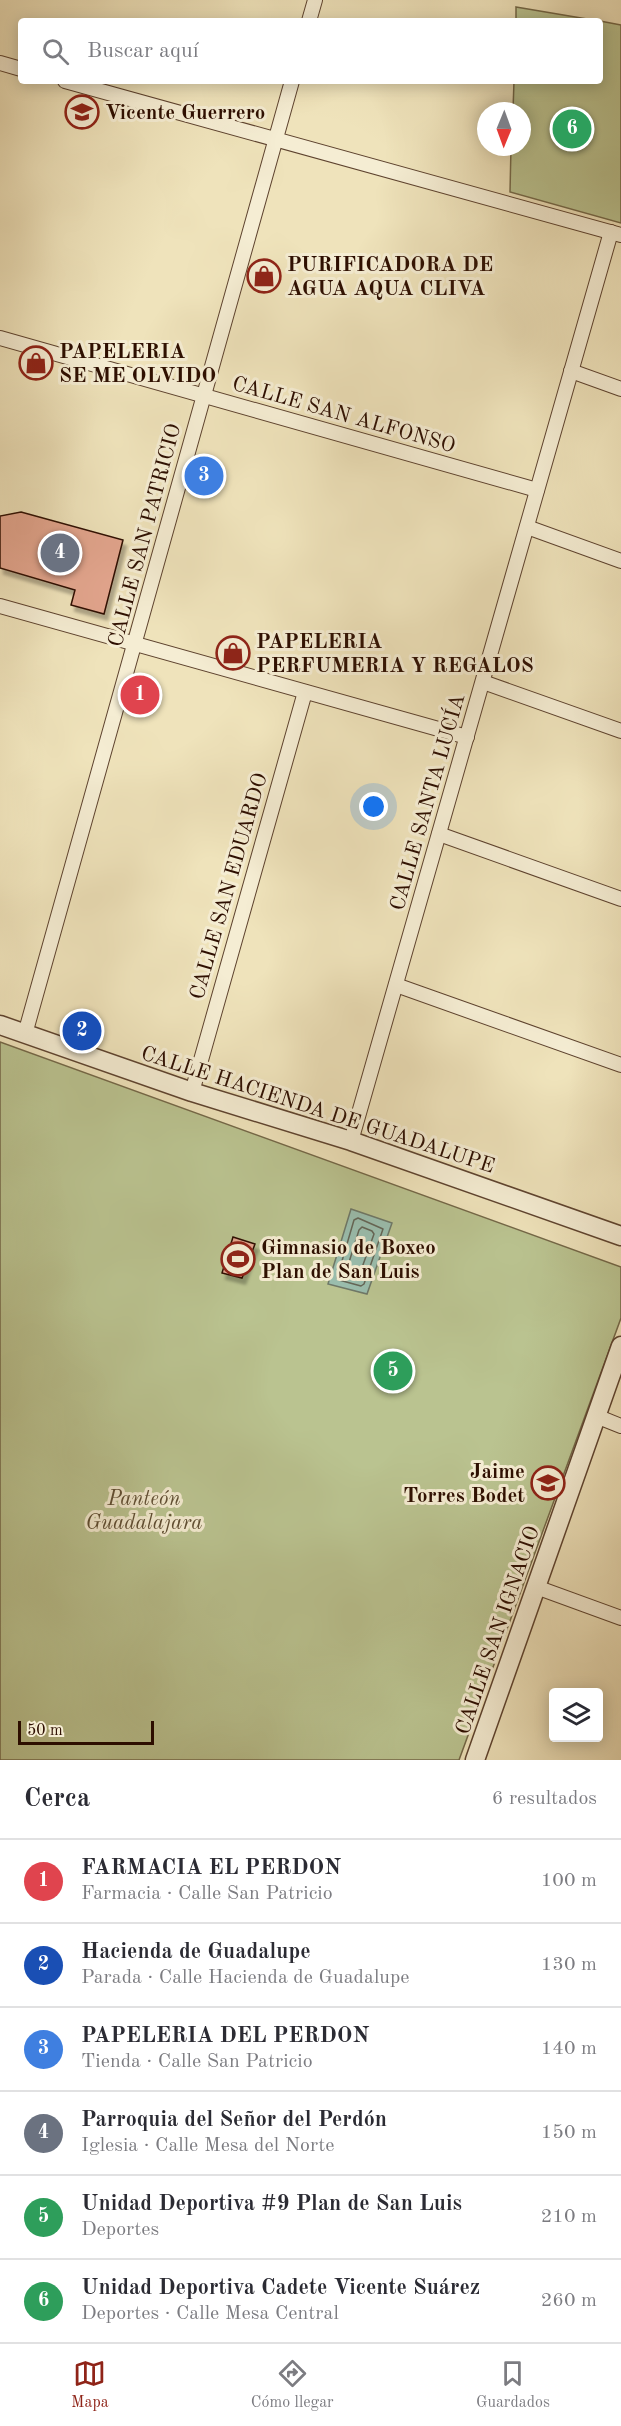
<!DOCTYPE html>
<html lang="es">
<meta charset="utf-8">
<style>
:root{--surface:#fff;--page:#f7f7f7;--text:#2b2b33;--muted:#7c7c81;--line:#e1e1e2;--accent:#8f2418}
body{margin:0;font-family:"Old Standard TT",serif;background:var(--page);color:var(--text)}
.controls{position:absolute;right:18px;bottom:18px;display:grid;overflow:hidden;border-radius:6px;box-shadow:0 3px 15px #0003}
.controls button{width:54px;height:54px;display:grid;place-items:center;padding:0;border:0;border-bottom:2px solid var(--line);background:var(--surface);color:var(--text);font:30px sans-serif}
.compass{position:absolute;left:477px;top:102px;width:54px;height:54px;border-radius:50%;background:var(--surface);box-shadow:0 3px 15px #0003;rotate:181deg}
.scale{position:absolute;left:18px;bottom:15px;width:136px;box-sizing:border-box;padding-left:6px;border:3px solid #2d0e00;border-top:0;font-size:16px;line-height:21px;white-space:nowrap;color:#2d0e00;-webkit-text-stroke:4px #f5edd3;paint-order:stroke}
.you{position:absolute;left:374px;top:807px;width:21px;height:21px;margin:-15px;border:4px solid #fff;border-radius:50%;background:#1a73e8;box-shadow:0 0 0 9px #1a73e833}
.badge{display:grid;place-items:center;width:39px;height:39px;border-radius:50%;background:var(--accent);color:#fff;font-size:20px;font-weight:700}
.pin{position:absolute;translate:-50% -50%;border:3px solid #fff;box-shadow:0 2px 6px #0006}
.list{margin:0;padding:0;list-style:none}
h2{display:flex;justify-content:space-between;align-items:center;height:78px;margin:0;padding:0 24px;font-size:26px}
h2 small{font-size:20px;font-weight:400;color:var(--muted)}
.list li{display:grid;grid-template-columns:39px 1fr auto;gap:18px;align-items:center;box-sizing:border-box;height:84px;padding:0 24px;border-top:2px solid var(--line)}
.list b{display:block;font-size:22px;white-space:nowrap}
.list p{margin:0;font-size:20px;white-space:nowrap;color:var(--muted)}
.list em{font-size:20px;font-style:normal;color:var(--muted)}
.icon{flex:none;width:33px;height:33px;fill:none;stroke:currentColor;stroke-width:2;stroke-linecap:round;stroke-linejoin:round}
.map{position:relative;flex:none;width:621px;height:1760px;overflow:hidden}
.search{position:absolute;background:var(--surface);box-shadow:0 3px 15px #0003;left:18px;right:18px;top:18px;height:66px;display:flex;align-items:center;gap:15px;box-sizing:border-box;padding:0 21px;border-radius:6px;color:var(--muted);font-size:22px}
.sheet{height:582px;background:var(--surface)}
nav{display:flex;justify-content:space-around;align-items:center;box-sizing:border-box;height:84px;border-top:2px solid var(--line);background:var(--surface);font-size:16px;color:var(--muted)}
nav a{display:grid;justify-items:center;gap:3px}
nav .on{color:var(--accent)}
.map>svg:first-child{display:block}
.green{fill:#bac390;stroke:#746848;stroke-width:1.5}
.water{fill:#9abeae;stroke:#6e7868;stroke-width:1.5}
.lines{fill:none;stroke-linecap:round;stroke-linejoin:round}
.shore{stroke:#646657;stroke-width:1.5}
.building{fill:#e4a68f;stroke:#2d0e00;stroke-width:1.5;filter:url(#shadow)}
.minor-casing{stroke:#5e432f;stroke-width:16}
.tertiary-casing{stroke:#5e432f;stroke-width:21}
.minor{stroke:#f5edd3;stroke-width:14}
.tertiary{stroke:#f5edd3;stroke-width:18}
.labels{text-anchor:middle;stroke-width:6;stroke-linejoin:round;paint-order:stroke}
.poi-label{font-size:21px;font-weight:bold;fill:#2d0e00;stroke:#f5edd3;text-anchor:start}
.street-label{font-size:21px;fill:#2d0e00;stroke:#f5edd3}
.park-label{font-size:21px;font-style:italic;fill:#5e4d32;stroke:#f5edd3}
</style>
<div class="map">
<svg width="621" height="1760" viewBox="0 0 621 1760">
<defs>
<filter id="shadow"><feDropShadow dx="3.5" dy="6" stdDeviation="1.5" flood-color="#0004"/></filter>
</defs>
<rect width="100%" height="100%" fill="#efe3bb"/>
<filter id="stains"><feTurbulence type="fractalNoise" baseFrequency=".00333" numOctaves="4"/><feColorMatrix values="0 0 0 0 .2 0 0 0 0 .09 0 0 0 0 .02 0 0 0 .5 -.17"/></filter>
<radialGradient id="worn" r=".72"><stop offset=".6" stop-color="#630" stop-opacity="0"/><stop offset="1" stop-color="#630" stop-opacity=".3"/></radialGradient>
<g class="green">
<path d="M516,7L599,21H516Z"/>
<path d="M600,21L621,25V223L510,192L511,147H522V111H513L514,81H600Z"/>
<path d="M0,1042L621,1267V1318L459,1760H0Z"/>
</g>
<path class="water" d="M351,1209L392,1223L367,1294L328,1284Z"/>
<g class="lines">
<g class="shore">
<path d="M358,1218L383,1229L364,1284L361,1286L339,1280L337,1278L354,1220Z"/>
<path d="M362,1227L372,1231L374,1234L359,1276L356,1277L348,1275L346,1272L359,1230Z"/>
</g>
</g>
<g class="building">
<path d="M21,512L123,540L104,614L71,605L75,590L0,568V516Z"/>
<path d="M233,1237L255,1244L242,1278L222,1273Z"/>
</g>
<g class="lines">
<defs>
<g id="minor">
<path d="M309,21L315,0"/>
<path d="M0,63L21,69"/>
<path d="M65,81L621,235"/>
<path d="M0,338L537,490"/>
<path d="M571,371L621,389"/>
<path d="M527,527L621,561"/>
<path d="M0,606L467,737"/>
<path d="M483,682L621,731"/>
<path d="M439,834L621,899"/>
<path d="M396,985L621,1065"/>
<path d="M25,1034L292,81"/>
<path d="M192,1092L305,692"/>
<path d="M351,1141L611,232"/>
<path d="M596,1416L621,1426"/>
<path d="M536,1587L621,1618"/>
</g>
<g id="tertiary">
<path d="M0,1025L192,1092L351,1141L621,1236"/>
<path d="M475,1760L621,1346"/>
</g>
</defs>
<use href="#minor" class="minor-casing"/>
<use href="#tertiary" class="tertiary-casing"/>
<use href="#minor" class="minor"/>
<use href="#tertiary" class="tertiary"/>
</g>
<defs>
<symbol id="school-ring" viewBox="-11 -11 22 22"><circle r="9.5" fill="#f5edd3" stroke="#8f2418" stroke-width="1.5"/><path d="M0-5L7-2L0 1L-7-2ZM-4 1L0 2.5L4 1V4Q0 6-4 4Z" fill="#8f2418"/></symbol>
<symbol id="shop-ring" viewBox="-11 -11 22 22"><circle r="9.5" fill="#f5edd3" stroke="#8f2418" stroke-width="1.5"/><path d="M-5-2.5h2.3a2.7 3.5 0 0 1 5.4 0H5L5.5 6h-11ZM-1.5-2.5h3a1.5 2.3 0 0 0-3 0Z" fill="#8f2418"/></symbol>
<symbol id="stadium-ring" viewBox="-11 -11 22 22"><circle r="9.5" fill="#f5edd3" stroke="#8f2418" stroke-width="1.5"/><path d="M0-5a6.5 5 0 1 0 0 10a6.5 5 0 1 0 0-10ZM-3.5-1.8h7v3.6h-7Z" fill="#8f2418"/></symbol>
</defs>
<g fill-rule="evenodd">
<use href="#school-ring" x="63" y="93" width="38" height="38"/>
<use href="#shop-ring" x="245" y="257" width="38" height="38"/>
<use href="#shop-ring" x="17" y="344" width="38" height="38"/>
<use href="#shop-ring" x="214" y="634" width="38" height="38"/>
<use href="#stadium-ring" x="219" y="1240" width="38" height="38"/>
<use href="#school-ring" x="529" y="1464" width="38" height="38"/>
</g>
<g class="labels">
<g class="poi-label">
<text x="105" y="119">Vicente Guerrero</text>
<text x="287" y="271">PURIFICADORA DE<tspan x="287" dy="24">AGUA AQUA CLIVA</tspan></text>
<text x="59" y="358">PAPELERIA<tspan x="59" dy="24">SE ME OLVIDO</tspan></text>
<text x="256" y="648">PAPELERIA<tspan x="256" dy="24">PERFUMERIA Y REGALOS</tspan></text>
<text x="261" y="1254">Gimnasio de Boxeo<tspan x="261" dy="24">Plan de San Luis</tspan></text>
<text x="525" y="1478" text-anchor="end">Jaime<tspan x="525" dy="24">Torres Bodet</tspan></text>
</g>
<g class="street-label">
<text transform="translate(344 414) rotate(16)" y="7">CALLE SAN ALFONSO</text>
<text transform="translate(144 535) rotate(-75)" y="7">CALLE SAN PATRICIO</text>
<text transform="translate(427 802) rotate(-74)" y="7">CALLE SANTA LUCÍA</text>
<text transform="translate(228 886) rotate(-74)" y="7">CALLE SAN EDUARDO</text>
<text transform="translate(318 1109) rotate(18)" y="7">CALLE HACIENDA DE GUADALUPE</text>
<text transform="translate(497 1630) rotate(-71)" y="7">CALLE SAN IGNACIO</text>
</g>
<g class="park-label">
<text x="144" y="1505">Panteón<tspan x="144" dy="24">Guadalajara</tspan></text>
</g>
</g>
<rect width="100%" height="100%" filter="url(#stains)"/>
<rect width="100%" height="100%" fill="url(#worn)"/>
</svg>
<div class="controls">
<button><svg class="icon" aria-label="layers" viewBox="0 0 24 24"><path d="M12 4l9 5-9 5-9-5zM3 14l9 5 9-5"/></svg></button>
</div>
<svg class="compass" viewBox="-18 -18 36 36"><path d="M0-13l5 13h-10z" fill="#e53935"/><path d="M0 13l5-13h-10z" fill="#7c7c81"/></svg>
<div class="scale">50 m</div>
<div class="you"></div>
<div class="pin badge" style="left:140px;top:695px;background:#e0444e">1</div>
<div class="pin badge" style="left:82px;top:1031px;background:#1a4fb4">2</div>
<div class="pin badge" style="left:204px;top:476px;background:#3f7fe0">3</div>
<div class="pin badge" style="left:60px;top:553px;background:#6b7280">4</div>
<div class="pin badge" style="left:393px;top:1371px;background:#2e9e5b">5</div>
<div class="pin badge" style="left:572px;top:129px;background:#2e9e5b">6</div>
<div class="search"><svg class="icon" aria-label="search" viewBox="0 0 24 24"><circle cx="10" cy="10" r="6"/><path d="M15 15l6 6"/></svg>Buscar aquí</div>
</div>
<section class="sheet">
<h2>Cerca<small>6 resultados</small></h2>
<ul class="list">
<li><span class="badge" style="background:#e0444e">1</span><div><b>FARMACIA EL PERDON</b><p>Farmacia · Calle San Patricio</p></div><em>100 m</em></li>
<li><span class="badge" style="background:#1a4fb4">2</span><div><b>Hacienda de Guadalupe</b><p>Parada · Calle Hacienda de Guadalupe</p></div><em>130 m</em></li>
<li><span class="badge" style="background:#3f7fe0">3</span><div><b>PAPELERIA DEL PERDON</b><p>Tienda · Calle San Patricio</p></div><em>140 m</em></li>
<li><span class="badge" style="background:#6b7280">4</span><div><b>Parroquia del Señor del Perdón</b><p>Iglesia · Calle Mesa del Norte</p></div><em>150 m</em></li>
<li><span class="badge" style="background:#2e9e5b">5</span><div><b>Unidad Deportiva #9 Plan de San Luis</b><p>Deportes</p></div><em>210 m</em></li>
<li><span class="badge" style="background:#2e9e5b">6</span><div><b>Unidad Deportiva Cadete Vicente Suárez</b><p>Deportes · Calle Mesa Central</p></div><em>260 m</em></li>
</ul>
</section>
<nav>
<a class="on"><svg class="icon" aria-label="map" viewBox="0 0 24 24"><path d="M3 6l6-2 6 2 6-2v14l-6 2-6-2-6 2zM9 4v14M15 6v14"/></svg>Mapa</a>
<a><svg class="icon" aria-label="directions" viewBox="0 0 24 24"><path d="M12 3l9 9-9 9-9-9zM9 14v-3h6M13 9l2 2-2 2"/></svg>Cómo llegar</a>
<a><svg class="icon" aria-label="saved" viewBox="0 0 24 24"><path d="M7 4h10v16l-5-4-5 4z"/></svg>Guardados</a>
</nav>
